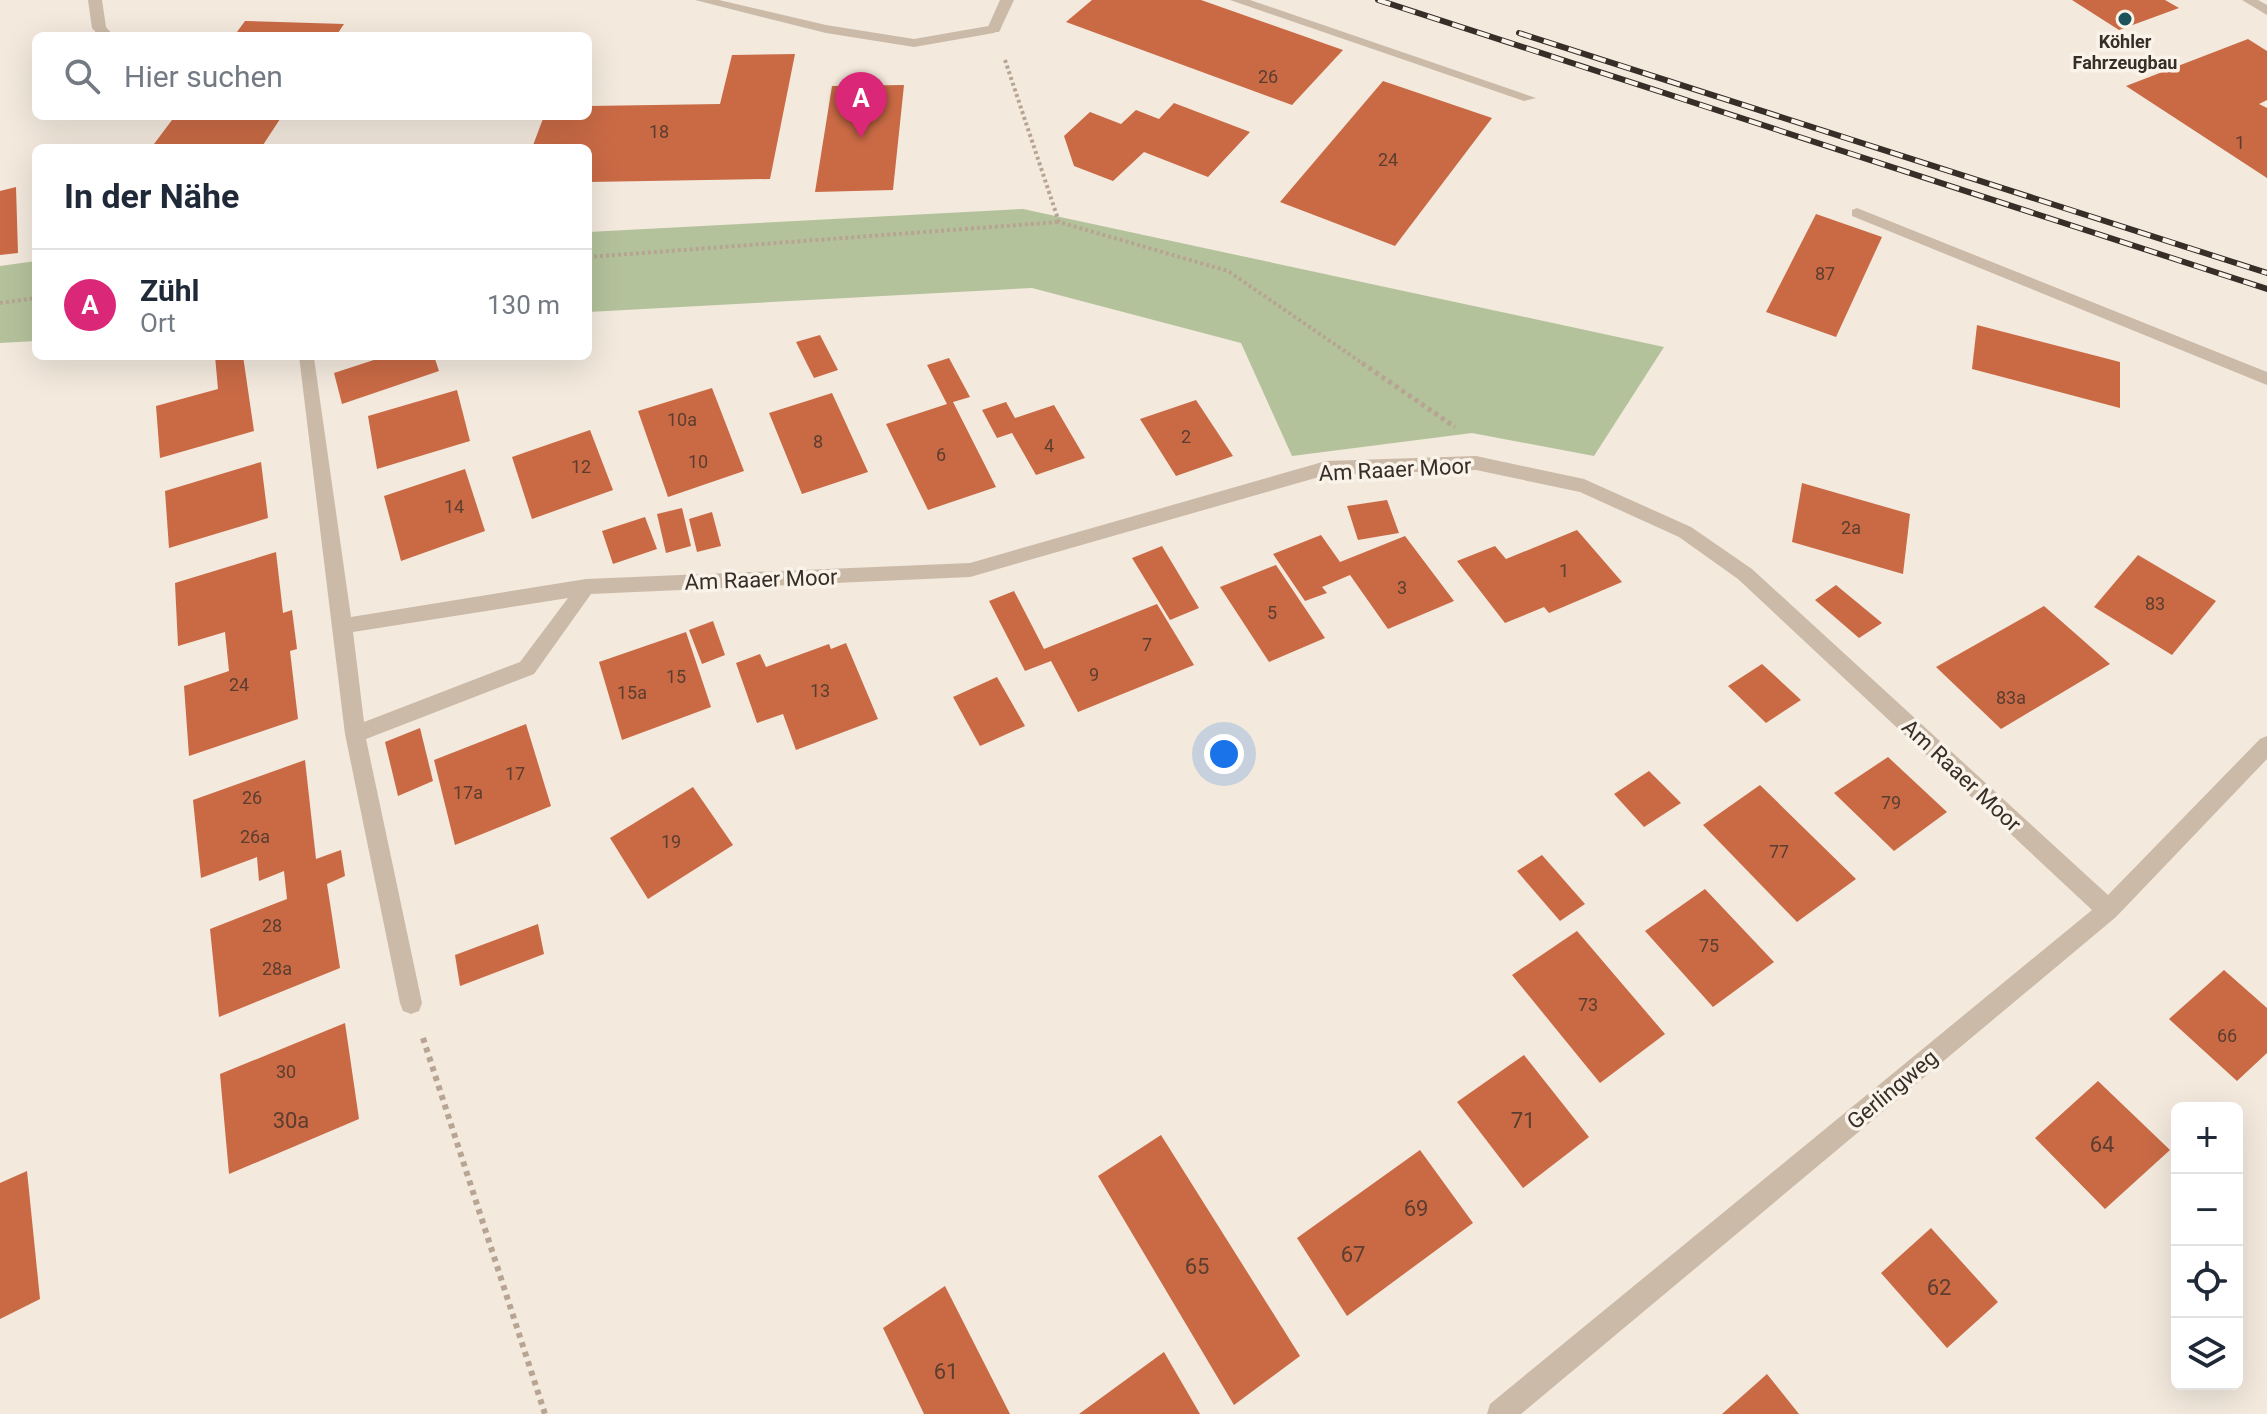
<!DOCTYPE html>
<html lang="de">
<meta charset="utf-8">
<style>
:root{--surface:#fff;--page:#f2f2f3;--text:#1f2937;--muted:#747a83;--line:#e0e1e3;--accent:#db2777}
body{margin:0;font-family:Roboto,sans-serif;background:var(--page);color:var(--text)}
.controls{position:absolute;right:24px;bottom:24px;display:grid;overflow:hidden;border-radius:12px;box-shadow:0 8px 32px #0002}
.controls button{width:72px;height:72px;display:grid;place-items:center;padding:0;border:0;border-bottom:2px solid var(--line);background:var(--surface);color:var(--text);font:40px sans-serif}
.you{position:absolute;left:1224px;top:754px;width:28px;height:28px;margin:-20px;border:6px solid #fff;border-radius:50%;background:#1a73e8;box-shadow:0 0 0 12px #1a73e833}
.badge{display:grid;place-items:center;width:52px;height:52px;border-radius:50%;background:var(--accent);color:#fff;font-size:26px;font-weight:700}
.pin{position:absolute;translate:-50% -66px;filter:drop-shadow(0 2px 4px #0008)}
.pin::after{content:'';position:absolute;top:42px;width:28px;height:24px;background:inherit;clip-path:polygon(0 0,100% 0,50% 100%)}
.list{margin:0;padding:0;list-style:none}
h2{display:flex;justify-content:space-between;align-items:center;height:104px;margin:0;padding:0 32px;font-size:34px}
h2 small{font-size:26px;font-weight:400;color:var(--muted)}
.list li{display:grid;grid-template-columns:52px 1fr auto;gap:24px;align-items:center;box-sizing:border-box;height:112px;padding:0 32px;border-top:2px solid var(--line)}
.list b{display:block;font-size:30px;white-space:nowrap}
.list p{margin:0;font-size:26px;white-space:nowrap;color:var(--muted)}
.list em{font-size:26px;font-style:normal;color:var(--muted)}
.icon{flex:none;width:44px;height:44px;fill:none;stroke:currentColor;stroke-width:2;stroke-linecap:round;stroke-linejoin:round}
.map{position:relative;flex:none;width:2267px;height:1414px;overflow:hidden}
.search{position:absolute;background:var(--surface);box-shadow:0 8px 32px #0002;left:32px;top:32px;width:560px;height:88px;display:flex;align-items:center;gap:20px;box-sizing:border-box;padding:0 28px;border-radius:12px;color:var(--muted);font-size:30px}
.panel{position:absolute;background:var(--surface);box-shadow:0 8px 32px #0002;left:32px;top:144px;width:560px;height:216px;border-radius:12px}
.map>svg:first-child{display:block}
.green{fill:#b4c29c}
.building{fill:#c96a45}
.lines{fill:none;stroke-linecap:round;stroke-linejoin:round}
.path-far2{stroke:#b7a492;stroke-width:4;stroke-dasharray:3 3;stroke-linecap:butt}
.path-far1{stroke:#b7a492;stroke-width:5;stroke-dasharray:4 4;stroke-linecap:butt}
.path{stroke:#b7a492;stroke-width:6;stroke-dasharray:5 5;stroke-linecap:butt}
.lane{fill:#cbbaa8;fill-rule:evenodd}
.street{fill:#cbbaa8;fill-rule:evenodd}
.rail-casing{stroke:#382e28;stroke-width:6}
.rail{stroke:#faf3e9;stroke-width:4;stroke-dasharray:13;stroke-linecap:butt}
.poi-dot{fill:#1d545b;stroke:#faf3e9;stroke-width:3}
.labels{text-anchor:middle;stroke-width:7;stroke-linejoin:round;paint-order:stroke}
.far-poi-label{font-size:18px;font-weight:bold;fill:#382e28;stroke:#faf3e9}
.number-label{font-size:18px;fill:#5c3d2f}
.street-label{font-size:22px;fill:#382e28;stroke:#faf3e9}
.near-number-label{font-size:22px;fill:#5c3d2f}
</style>
<div class="map">
<svg width="2267" height="1414" viewBox="0 0 2267 1414">
<rect width="100%" height="100%" fill="#f3e9dd"/>
<g class="green">
<path d="M1023,209L1664,347L1594,456L1472,433L1292,456L1241,343L1032,288L588,312V232Z"/>
<path d="M36,261V341L0,343V266Z"/>
</g>
<g class="building">
<path d="M1092,0H1201L1343,50L1292,105L1066,22Z"/>
<path d="M2072,0H2165L2179,8L2119,30Z"/>
<path d="M245,21L344,24L336,36H234Z"/>
<path d="M2248,39L2267,51V100L2259,104L2267,108V178L2126,86Z"/>
<path d="M795,54L770,179L588,182V148H532L544,116H588V106L720,104L732,55Z"/>
<path d="M1383,81L1492,118L1395,246L1280,202Z"/>
<path d="M904,85L893,190L815,192L832,86Z"/>
<path d="M1174,103L1250,132L1208,177L1144,152L1113,181L1074,166L1064,136L1090,112L1121,124L1136,110L1159,119Z"/>
<path d="M175,116H282L261,148H151Z"/>
<path d="M16,187L18,253L0,255V191Z"/>
<path d="M1816,214L1882,237L1836,337L1766,312Z"/>
<path d="M1977,325L2120,362V408L1972,369Z"/>
<path d="M820,335L838,370L814,378L796,342Z"/>
<path d="M215,356H243L254,431L160,458L156,406L218,389Z"/>
<path d="M386,356H434L439,371L342,404L334,373Z"/>
<path d="M949,358L970,397L953,402L996,487L928,510L886,424L947,404L927,365Z"/>
<path d="M712,388L744,471L668,497L638,411Z"/>
<path d="M457,390L470,441L377,469L368,416Z"/>
<path d="M832,393L868,472L802,494L769,413Z"/>
<path d="M1196,400L1233,456L1176,476L1140,419Z"/>
<path d="M1006,402L1015,418L1054,405L1085,458L1036,475L1012,433L997,438L982,410Z"/>
<path d="M590,430L613,490L532,519L512,457Z"/>
<path d="M261,462L268,518L169,548L165,491Z"/>
<path d="M465,469L485,531L401,561L384,496Z"/>
<path d="M1802,483L1910,514L1903,574L1792,542Z"/>
<path d="M1387,500L1399,533L1358,540L1347,506Z"/>
<path d="M682,508L691,546L666,553L657,514Z"/>
<path d="M712,512L721,546L697,552L689,519Z"/>
<path d="M645,517L657,549L613,564L602,531Z"/>
<path d="M1577,530L1622,582L1549,613L1544,607L1505,623L1457,561L1495,546L1506,559Z"/>
<path d="M1321,535L1340,562L1405,536L1454,601L1388,629L1350,575L1322,587L1327,593L1305,601L1273,554Z"/>
<path d="M1162,546L1199,608L1170,620L1132,558Z"/>
<path d="M276,552L283,613L292,610L297,649L290,651L298,719L189,756L184,686L229,671L225,632L178,646L175,583Z"/>
<path d="M2138,555L2216,601L2172,655L2094,607Z"/>
<path d="M1276,565L1325,638L1269,662L1220,587Z"/>
<path d="M1836,585L1882,623L1859,638L1815,600Z"/>
<path d="M1014,591L1044,649L1157,604L1194,665L1078,712L1051,661L1025,671L989,601Z"/>
<path d="M2044,606L2110,664L2001,729L1936,667Z"/>
<path d="M713,621L725,655L702,664L689,630Z"/>
<path d="M686,632L711,707L622,740L599,662Z"/>
<path d="M846,643L878,719L796,750L783,714L757,723L736,663L760,654L766,667L829,644L831,649Z"/>
<path d="M1762,664L1801,700L1766,723L1728,686Z"/>
<path d="M997,677L1025,726L980,746L953,697Z"/>
<path d="M526,724L551,806L455,845L434,760Z"/>
<path d="M420,728L433,781L398,796L385,742Z"/>
<path d="M1888,757L1947,812L1894,851L1834,793Z"/>
<path d="M305,760L316,859L341,850L345,876L327,884L340,968L219,1017L210,929L287,899L284,871L259,881L257,857L201,878L193,800Z"/>
<path d="M1649,771L1681,803L1644,827L1614,794Z"/>
<path d="M1760,785L1856,879L1797,922L1703,825Z"/>
<path d="M693,787L733,845L648,899L610,838Z"/>
<path d="M1542,855L1585,904L1560,921L1517,871Z"/>
<path d="M1705,889L1774,962L1713,1007L1645,931Z"/>
<path d="M538,924L544,954L460,986L455,955Z"/>
<path d="M1577,931L1665,1034L1600,1083L1512,975Z"/>
<path d="M2224,970L2267,1008V1053L2237,1081L2169,1019Z"/>
<path d="M345,1023L359,1119L229,1174L220,1074Z"/>
<path d="M1524,1055L1589,1137L1523,1188L1457,1102Z"/>
<path d="M2098,1081L2170,1150L2105,1209L2035,1138Z"/>
<path d="M1161,1135L1300,1356L1234,1405L1098,1176Z"/>
<path d="M1420,1150L1473,1223L1347,1316L1297,1238Z"/>
<path d="M27,1171L40,1299L0,1319V1183Z"/>
<path d="M1931,1228L1998,1302L1947,1348L1881,1273Z"/>
<path d="M945,1286L1010,1414H924L883,1328Z"/>
<path d="M1164,1352L1200,1414H1079Z"/>
<path d="M1767,1374L1799,1414H1722Z"/>
</g>
<g class="lines">
<g class="path-far2">
<path d="M1005,60L1059,222L1228,271L1365,365"/>
<path d="M588,257L1059,222"/>
<path d="M0,303L36,298"/>
</g>
<path class="path-far1" d="M1362,363L1455,427"/>
<path class="path" d="M423,1038L545,1414"/>
<g class="lane">
<path d="M88,0H102L106,27L114,36H99L92,28Z"/>
<path d="M1000,0H1014L999,32H989L987,29Z"/>
<path d="M1230,0H1250L1536,98L1524,101Z"/>
<path d="M1857,208L2267,372V385L1852,216V210Z"/>
</g>
<g class="street">
<path d="M695,0H719L826,25L914,39L994,25L1001,29L994,33L914,47L826,33Z"/>
<path d="M2242,0H2258L2267,5V15Z"/>
<path d="M299,356L314,358L351,617L586,579L970,563L1326,461L1476,456L1584,479L1691,527L1752,569L2108,895L2260,739L2267,736V759L2116,917L1521,1414H1487L1490,1404L2092,910L1738,579L1679,537L1580,492L1476,470L1326,475L970,577L591,594L534,674L366,739L422,1003L419,1011L411,1014L403,1011L400,1003L345,734ZM568,598L520,662L364,722L353,632Z"/>
</g>
<defs>
<g id="rail">
<path d="M1378,0L2267,289"/>
<path d="M1519,33L2267,273"/>
</g>
</defs>
<use href="#rail" class="rail-casing"/>
<use href="#rail" class="rail"/>
</g>
<circle class="poi-dot" cx="2125" cy="19" r="8"/>
<g class="labels">
<g class="far-poi-label">
<text x="2125" y="48">Köhler<tspan x="2125" dy="21">Fahrzeugbau</tspan></text>
</g>
<g class="number-label">
<text x="1268" y="83">26</text>
<text x="659" y="138">18</text>
<text x="2240" y="149">1</text>
<text x="1388" y="166">24</text>
<text x="1825" y="280">87</text>
<text x="682" y="426">10a</text>
<text x="1186" y="443">2</text>
<text x="818" y="448">8</text>
<text x="1049" y="452">4</text>
<text x="941" y="461">6</text>
<text x="698" y="468">10</text>
<text x="581" y="473">12</text>
<text x="454" y="513">14</text>
<text x="1851" y="534">2a</text>
<text x="1564" y="577">1</text>
<text x="1402" y="594">3</text>
<text x="2155" y="610">83</text>
<text x="1272" y="619">5</text>
<text x="1147" y="651">7</text>
<text x="1094" y="681">9</text>
<text x="676" y="683">15</text>
<text x="239" y="691">24</text>
<text x="820" y="697">13</text>
<text x="632" y="699">15a</text>
<text x="2011" y="704">83a</text>
<text x="515" y="780">17</text>
<text x="468" y="799">17a</text>
<text x="252" y="804">26</text>
<text x="1891" y="809">79</text>
<text x="255" y="843">26a</text>
<text x="671" y="848">19</text>
<text x="1779" y="858">77</text>
<text x="272" y="932">28</text>
<text x="1709" y="952">75</text>
<text x="277" y="975">28a</text>
<text x="1588" y="1011">73</text>
<text x="2227" y="1042">66</text>
<text x="286" y="1078">30</text>
</g>
<g class="street-label">
<text transform="translate(1395 469) rotate(-3)" y="8">Am Raaer Moor</text>
<text transform="translate(761 579) rotate(-2)" y="8">Am Raaer Moor</text>
<text transform="translate(1962 775) rotate(43)" y="8">Am Raaer Moor</text>
<text transform="translate(1892 1089) rotate(-40)" y="8">Gerlingweg</text>
</g>
<g class="near-number-label">
<text x="291" y="1128">30a</text>
<text x="1523" y="1128">71</text>
<text x="2102" y="1152">64</text>
<text x="1416" y="1216">69</text>
<text x="1353" y="1262">67</text>
<text x="1197" y="1274">65</text>
<text x="1939" y="1295">62</text>
<text x="946" y="1379">61</text>
</g>
</g>
</svg>
<div class="controls">
<button>+</button>
<button>−</button>
<button><svg class="icon" aria-label="locate" viewBox="0 0 24 24"><circle cx="12" cy="12" r="6"/><path d="M12 2v4M12 18v4M2 12h4M18 12h4"/></svg></button>
<button><svg class="icon" aria-label="layers" viewBox="0 0 24 24"><path d="M12 4l9 5-9 5-9-5zM3 14l9 5 9-5"/></svg></button>
</div>
<div class="you"></div>
<div class="pin badge" style="left:861px;top:138px">A</div>
<div class="search"><svg class="icon" aria-label="search" viewBox="0 0 24 24"><circle cx="10" cy="10" r="6"/><path d="M15 15l6 6"/></svg>Hier suchen</div>
<section class="panel">
<h2>In der Nähe<small></small></h2>
<ul class="list">
<li><span class="badge">A</span><div><b>Zühl</b><p>Ort</p></div><em>130 m</em></li>
</ul>
</section>
</div>
